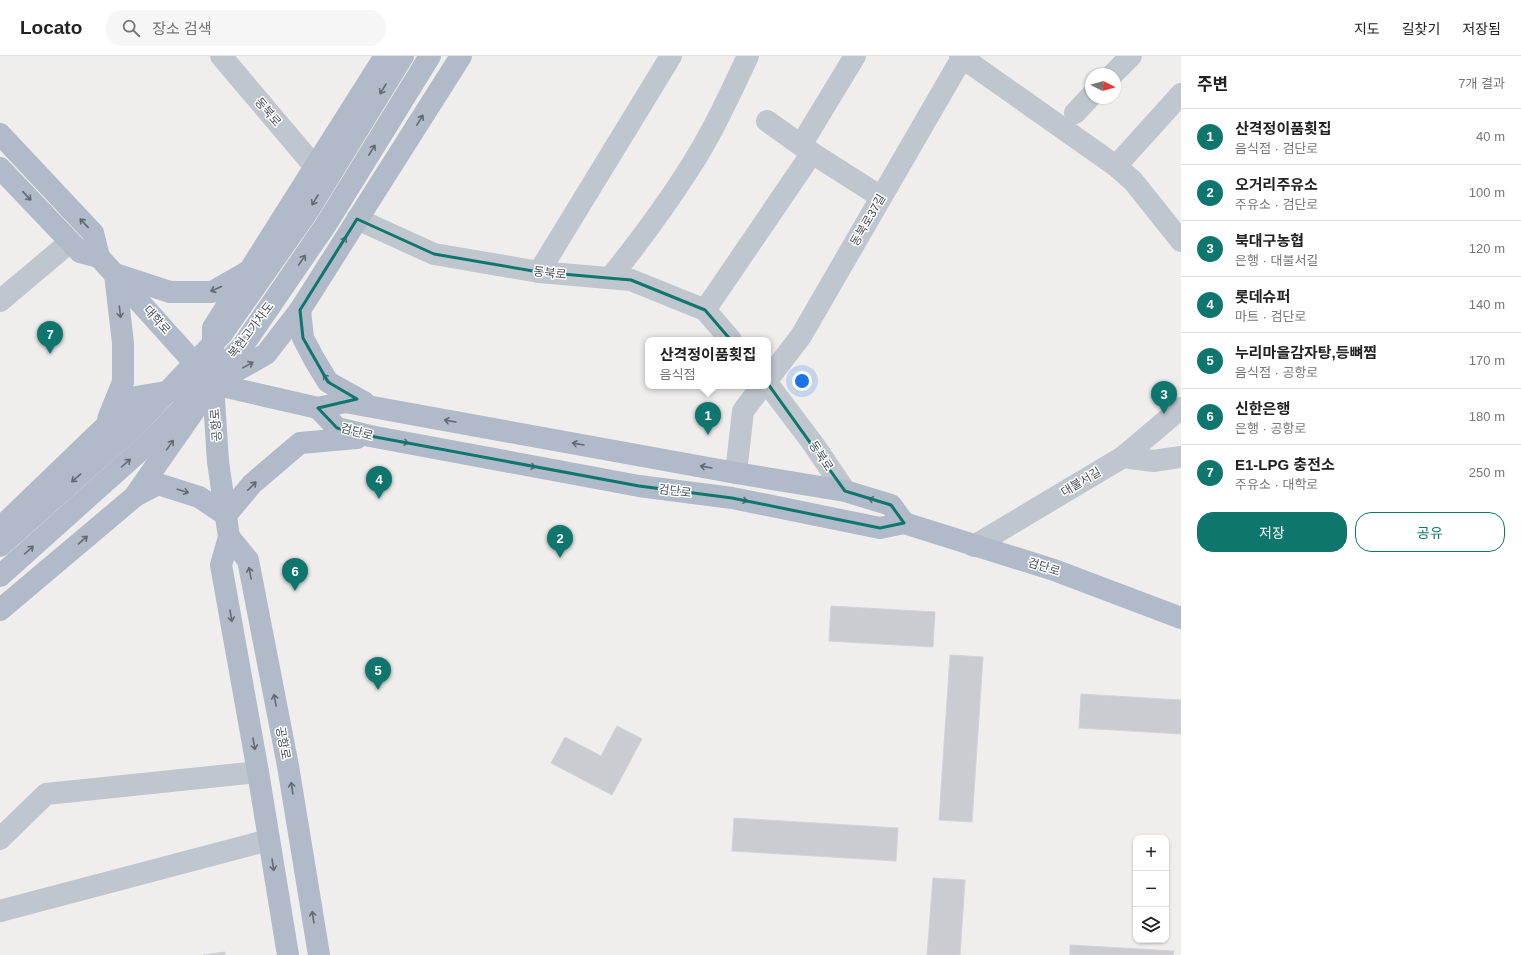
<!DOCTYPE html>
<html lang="ko">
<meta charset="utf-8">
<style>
:root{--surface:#fff;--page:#f6f6f6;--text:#222;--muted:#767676;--line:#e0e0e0;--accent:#0f766e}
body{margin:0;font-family:Helvetica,"Noto Sans KR",sans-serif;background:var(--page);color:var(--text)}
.controls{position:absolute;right:12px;bottom:12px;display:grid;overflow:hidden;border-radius:8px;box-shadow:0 1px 3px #0004}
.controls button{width:36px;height:36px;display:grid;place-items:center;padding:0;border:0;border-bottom:1px solid var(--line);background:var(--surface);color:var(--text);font:20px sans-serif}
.compass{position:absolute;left:1085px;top:12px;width:36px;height:36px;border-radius:50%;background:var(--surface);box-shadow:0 1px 3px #0004;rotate:95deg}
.you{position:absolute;left:802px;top:325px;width:14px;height:14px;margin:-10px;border:3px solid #fff;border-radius:50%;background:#1a73e8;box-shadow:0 0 0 6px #1a73e833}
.badge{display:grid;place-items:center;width:26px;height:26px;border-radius:50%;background:var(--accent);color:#fff;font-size:13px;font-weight:700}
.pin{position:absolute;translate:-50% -33px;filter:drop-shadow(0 1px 2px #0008)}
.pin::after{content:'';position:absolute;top:21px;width:14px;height:12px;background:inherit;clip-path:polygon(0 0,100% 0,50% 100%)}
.popup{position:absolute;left:645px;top:281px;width:126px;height:52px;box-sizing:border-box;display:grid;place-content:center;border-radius:8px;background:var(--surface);filter:drop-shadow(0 1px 3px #0005);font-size:13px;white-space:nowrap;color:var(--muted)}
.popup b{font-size:15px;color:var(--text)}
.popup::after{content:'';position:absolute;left:50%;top:100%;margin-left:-8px;border:8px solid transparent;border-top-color:var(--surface)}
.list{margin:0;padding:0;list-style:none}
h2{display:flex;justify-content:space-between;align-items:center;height:52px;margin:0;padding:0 16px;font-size:17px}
h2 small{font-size:13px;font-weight:400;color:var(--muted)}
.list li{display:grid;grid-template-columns:26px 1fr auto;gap:12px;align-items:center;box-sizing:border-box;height:56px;padding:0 16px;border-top:1px solid var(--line)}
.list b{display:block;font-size:15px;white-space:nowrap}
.list p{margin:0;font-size:13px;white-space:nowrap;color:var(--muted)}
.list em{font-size:13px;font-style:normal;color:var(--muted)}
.actions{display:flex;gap:8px;padding:12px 16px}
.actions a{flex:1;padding:9px 0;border:1px solid var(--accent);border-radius:16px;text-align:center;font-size:14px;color:var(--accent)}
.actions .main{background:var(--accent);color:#fff}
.icon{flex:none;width:22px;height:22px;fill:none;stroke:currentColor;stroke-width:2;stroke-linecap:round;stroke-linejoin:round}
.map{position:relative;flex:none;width:1181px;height:899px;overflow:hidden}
header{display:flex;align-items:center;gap:24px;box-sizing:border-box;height:56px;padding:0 20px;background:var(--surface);border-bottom:1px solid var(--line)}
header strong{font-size:19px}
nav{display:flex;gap:22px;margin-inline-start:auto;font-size:14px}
.search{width:280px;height:36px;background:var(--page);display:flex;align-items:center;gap:10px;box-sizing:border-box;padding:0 14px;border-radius:16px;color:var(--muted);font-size:15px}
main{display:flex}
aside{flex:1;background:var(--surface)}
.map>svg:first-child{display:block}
.building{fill:#cbccd1;stroke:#d2d3d8}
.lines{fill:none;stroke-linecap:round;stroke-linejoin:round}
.minor{stroke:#c0c6ce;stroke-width:22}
.major{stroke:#b0bac9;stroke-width:22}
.major-bridge{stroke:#b0bac9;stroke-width:22}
.oneway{stroke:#626a74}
.marked{fill:none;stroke:#0f766e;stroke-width:3;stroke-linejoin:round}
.labels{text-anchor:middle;stroke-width:3;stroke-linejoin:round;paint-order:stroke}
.street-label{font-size:12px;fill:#484f58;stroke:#fff}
</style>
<header>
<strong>Locato</strong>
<div class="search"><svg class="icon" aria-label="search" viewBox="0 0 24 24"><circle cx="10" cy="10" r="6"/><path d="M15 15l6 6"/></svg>장소 검색</div>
<nav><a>지도</a><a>길찾기</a><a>저장됨</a></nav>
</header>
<main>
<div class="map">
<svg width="1181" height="899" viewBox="0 0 1181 899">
<rect width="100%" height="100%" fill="#f0eded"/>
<g class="building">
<path d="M831,550L935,556L933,591L829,585Z"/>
<path d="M950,599L983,601L972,766L939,764Z"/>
<path d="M1081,638L1181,644V678L1079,672Z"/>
<path d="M617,670L642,683L612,739L551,707L565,681L601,700Z"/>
<path d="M734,762L898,772L896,805L732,795Z"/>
<path d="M933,822L965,824L960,899H927Z"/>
<path d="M1070,889L1174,895L1173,899H1070Z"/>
<path d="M225,896V899H203Z"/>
</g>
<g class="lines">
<g class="minor">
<path d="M221,0L315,111"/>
<path d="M960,0L1116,110L1133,125L1181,185"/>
<path d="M1113,18L1131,0"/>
<path d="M1075,57L1091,40"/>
<path d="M767,65L812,97"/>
<path d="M801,89L855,0"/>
<path d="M1116,110L1181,38"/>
<path d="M357,163L434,198L539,216L631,224L705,254L731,284"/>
<path d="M539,216L671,0"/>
<path d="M610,222C638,187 665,151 689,113C712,78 730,38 748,0"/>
<path d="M0,245L70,186"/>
<path d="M705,254L812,97L881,141"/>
<path d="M768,323L801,280L963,0"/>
<path d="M768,328L814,389L845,435"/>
<path d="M1123,401L1153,405L1181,401"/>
<path d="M736,417L743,355L762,330"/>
<path d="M974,490L1123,401L1181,352"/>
<path d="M0,783L46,738L258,716"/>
<path d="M0,855L269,784"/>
</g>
<g class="major">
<path d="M0,78L93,177L99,201L207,321"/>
<path d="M0,112L80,196L99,201"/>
<path d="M118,219L170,236H212L247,216"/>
<path d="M300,254L303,282L314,303L328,326L364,346"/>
<path d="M213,328L318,352L345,346L736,417L845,435L891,449L904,467"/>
<path d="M318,352L337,372L370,380L639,430L732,442L880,472L904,467L1054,514L1181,562"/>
<path d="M108,363L123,326V287L115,218"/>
<path d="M135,440L158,428L199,441L226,459"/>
<path d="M226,459L252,428L300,387L357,382"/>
<path d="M0,472L136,341L213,328L266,298L300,254L461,0"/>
<path d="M229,481L248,504L288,710L319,899"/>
<path d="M0,554L134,441L208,335"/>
<path d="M288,899L258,716L221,509L229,481L218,406L213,328V272L385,0"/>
</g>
<g class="major-bridge">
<path d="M0,490L137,368L222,278L308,155L403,0"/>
<path d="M0,520L153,383L242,291L327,167L430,0"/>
</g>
</g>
<defs><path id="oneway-shaft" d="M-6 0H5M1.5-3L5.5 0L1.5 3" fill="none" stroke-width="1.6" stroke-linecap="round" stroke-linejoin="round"/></defs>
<g class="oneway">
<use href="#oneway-shaft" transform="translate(383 33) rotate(121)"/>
<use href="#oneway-shaft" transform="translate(420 64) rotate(-58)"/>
<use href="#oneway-shaft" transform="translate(372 94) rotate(-58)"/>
<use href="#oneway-shaft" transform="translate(27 140) rotate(47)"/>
<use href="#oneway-shaft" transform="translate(315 144) rotate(121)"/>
<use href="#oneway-shaft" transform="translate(84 167) rotate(-133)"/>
<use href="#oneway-shaft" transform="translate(343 186) rotate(-58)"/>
<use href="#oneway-shaft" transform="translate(302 204) rotate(-56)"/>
<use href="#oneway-shaft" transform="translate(216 233) rotate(156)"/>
<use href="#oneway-shaft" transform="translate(120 256) rotate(83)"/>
<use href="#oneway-shaft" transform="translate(248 309) rotate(-29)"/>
<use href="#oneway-shaft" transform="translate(327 323) rotate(-130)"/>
<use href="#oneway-shaft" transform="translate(450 365) rotate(-170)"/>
<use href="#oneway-shaft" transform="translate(403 386) rotate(11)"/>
<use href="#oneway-shaft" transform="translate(578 388) rotate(-170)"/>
<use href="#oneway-shaft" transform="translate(170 389) rotate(-55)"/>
<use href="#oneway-shaft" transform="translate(126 407) rotate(-42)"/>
<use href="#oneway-shaft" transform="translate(530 410) rotate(11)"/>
<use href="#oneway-shaft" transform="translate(706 411) rotate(-170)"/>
<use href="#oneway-shaft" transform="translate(76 422) rotate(139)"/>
<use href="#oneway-shaft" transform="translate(252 430) rotate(-45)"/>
<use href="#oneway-shaft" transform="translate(183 435) rotate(18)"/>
<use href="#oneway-shaft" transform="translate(742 444) rotate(11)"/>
<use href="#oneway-shaft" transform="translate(874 444) rotate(-163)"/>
<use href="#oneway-shaft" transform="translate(83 484) rotate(-41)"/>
<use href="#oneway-shaft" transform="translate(29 494) rotate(-42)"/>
<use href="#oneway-shaft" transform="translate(250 517) rotate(-101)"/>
<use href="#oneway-shaft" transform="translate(231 560) rotate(80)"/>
<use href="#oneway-shaft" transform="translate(275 644) rotate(-101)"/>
<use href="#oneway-shaft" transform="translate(254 688) rotate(80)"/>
<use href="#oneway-shaft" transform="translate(292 732) rotate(-99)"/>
<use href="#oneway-shaft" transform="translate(273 809) rotate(81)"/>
<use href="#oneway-shaft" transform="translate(313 861) rotate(-99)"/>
</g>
<path class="marked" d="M357,163L434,198L539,216L631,224L705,254L766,325L845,435L891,449L904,467L880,472L732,442L639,430L370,380L337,372L318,352L357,343L328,326L303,282L300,254Z"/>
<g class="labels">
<g class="street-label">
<text transform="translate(268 56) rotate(50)" y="4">동북로</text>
<text transform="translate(868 164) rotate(-60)" y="4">동북로37길</text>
<text transform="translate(550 217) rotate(6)" y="4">동북로</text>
<text transform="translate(157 264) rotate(48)" y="4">대학로</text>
<text transform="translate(251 274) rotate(-53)" y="4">복현고가차도</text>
<text transform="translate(216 369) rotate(-94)" y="4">공항로</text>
<text transform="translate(357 376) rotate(15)" y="4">검단로</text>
<text transform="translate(821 400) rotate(56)" y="4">동북로</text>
<text transform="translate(1081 426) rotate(-31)" y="4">대불서길</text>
<text transform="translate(675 435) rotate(7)" y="4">검단로</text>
<text transform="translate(1044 511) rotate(18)" y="4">검단로</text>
<text transform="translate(283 687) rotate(79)" y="4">공항로</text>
</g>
</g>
</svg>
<div class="controls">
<button>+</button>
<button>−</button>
<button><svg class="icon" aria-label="layers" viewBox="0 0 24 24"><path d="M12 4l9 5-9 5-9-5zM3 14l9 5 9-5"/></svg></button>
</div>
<svg class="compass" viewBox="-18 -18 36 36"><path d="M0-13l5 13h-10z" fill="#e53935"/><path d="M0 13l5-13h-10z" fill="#767676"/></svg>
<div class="you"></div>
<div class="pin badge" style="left:708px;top:379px">1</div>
<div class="popup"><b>산격정이품횟집</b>음식점</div>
<div class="pin badge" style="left:560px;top:502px">2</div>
<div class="pin badge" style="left:1164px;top:358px">3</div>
<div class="pin badge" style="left:379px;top:443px">4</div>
<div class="pin badge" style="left:378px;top:634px">5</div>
<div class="pin badge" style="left:295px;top:535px">6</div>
<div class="pin badge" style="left:50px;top:298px">7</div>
</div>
<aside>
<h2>주변<small>7개 결과</small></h2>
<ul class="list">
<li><span class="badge">1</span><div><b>산격정이품횟집</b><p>음식점 · 검단로</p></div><em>40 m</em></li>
<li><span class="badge">2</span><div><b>오거리주유소</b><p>주유소 · 검단로</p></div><em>100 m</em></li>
<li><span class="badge">3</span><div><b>북대구농협</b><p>은행 · 대불서길</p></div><em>120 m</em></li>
<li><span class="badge">4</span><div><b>롯데슈퍼</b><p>마트 · 검단로</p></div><em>140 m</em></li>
<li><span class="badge">5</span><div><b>누리마을감자탕,등뼈찜</b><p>음식점 · 공항로</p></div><em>170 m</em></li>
<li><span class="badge">6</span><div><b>신한은행</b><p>은행 · 공항로</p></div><em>180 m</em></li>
<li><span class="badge">7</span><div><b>E1-LPG 충전소</b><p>주유소 · 대학로</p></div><em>250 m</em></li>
</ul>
<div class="actions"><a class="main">저장</a><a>공유</a></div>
</aside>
</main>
